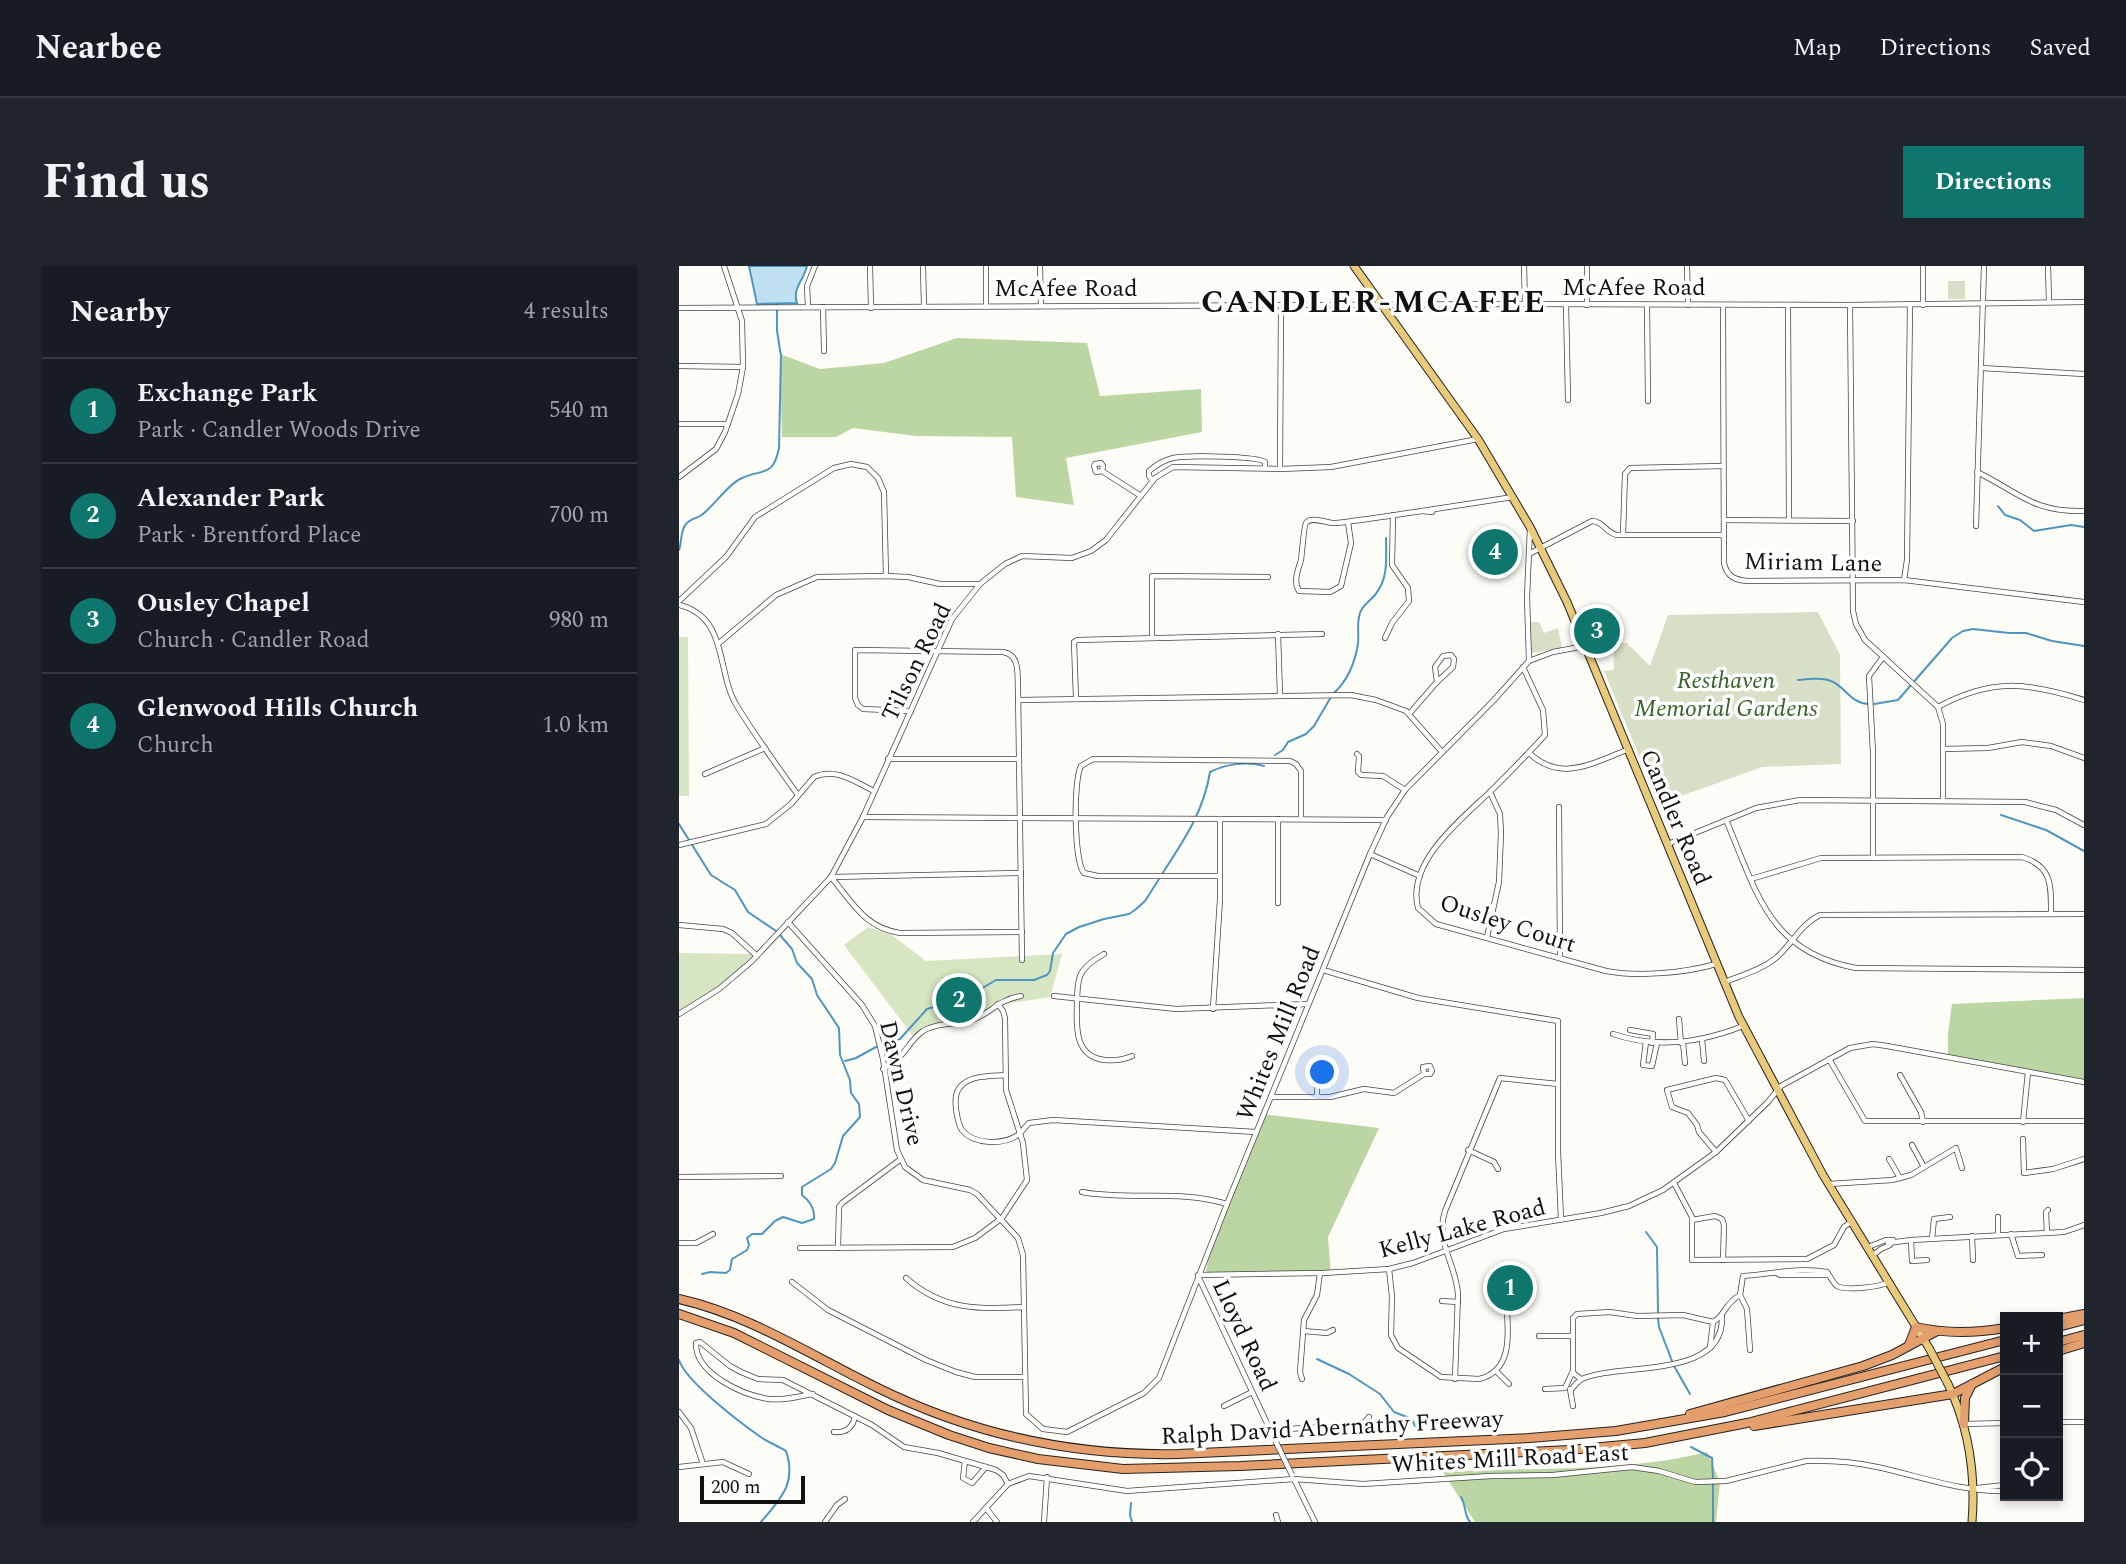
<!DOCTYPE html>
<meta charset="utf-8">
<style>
:root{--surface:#171b24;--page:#20242c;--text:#f1f3f6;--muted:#9ea1a6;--line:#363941;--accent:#0f766e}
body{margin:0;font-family:Spectral,serif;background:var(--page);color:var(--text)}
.controls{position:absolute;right:21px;bottom:21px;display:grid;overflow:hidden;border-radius:0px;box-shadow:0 4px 10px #0003}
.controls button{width:63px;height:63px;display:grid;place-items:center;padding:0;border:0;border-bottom:2px solid var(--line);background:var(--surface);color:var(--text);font:35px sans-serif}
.scale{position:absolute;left:21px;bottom:18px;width:105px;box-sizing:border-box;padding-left:7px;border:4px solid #111;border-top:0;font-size:19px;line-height:24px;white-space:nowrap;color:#111;-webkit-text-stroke:5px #fff;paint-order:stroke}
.you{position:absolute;left:644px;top:807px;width:24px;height:24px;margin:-18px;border:5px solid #fff;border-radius:50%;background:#1a73e8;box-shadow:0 0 0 10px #1a73e833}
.badge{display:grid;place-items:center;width:46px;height:46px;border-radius:50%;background:var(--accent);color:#fff;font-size:23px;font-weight:700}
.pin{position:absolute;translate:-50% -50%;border:4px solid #fff;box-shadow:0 2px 7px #0006}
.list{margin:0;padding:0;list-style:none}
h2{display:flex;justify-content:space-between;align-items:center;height:91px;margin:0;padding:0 28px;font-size:30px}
h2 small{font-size:23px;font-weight:400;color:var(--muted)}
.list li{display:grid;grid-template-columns:46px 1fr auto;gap:21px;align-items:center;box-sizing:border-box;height:105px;padding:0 28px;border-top:2px solid var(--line)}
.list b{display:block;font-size:26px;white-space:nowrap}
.list p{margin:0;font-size:23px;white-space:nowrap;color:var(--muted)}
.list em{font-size:23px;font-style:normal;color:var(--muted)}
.icon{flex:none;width:38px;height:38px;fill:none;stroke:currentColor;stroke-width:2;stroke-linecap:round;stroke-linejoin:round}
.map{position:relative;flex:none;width:1405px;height:1256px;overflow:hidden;border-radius:0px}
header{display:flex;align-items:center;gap:42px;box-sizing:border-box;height:98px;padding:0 35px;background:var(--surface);border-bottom:2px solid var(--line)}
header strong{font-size:33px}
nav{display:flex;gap:38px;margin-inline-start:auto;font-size:24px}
.intro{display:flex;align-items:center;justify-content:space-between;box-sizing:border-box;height:168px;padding:0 42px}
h1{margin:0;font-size:49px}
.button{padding:18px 32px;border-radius:0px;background:var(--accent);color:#fff;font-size:24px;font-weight:700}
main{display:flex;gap:42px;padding:0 42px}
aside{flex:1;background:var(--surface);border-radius:0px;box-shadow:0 4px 10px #0003}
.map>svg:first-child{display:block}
.green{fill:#d6e6c2}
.forest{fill:#bbd5a3}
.cemetery{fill:#d8dfc7}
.water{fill:#bfe0f0;stroke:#4f96bf;stroke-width:2}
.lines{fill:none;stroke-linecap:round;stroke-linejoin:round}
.stream{stroke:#4f96bf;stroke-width:2}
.minor-casing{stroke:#444;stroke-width:6}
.major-casing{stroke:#222;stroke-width:9}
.highway-casing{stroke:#222;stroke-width:10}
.minor{stroke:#fff;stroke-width:4.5}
.major{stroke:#e9ca7a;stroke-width:7}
.highway{stroke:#e49f6d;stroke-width:8}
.minor-bridge-casing{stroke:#444;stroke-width:6;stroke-linecap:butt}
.major-bridge-casing{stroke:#222;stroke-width:9;stroke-linecap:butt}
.minor-bridge{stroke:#fff;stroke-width:4.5}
.major-bridge{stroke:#e9ca7a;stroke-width:7}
.labels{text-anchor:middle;stroke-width:7;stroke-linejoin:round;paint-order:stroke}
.street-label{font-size:24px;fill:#111;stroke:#fff}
.park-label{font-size:24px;font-style:italic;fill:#366227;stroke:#fff}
.district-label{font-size:32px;font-weight:bold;letter-spacing:2px;fill:#111;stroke:#fff}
</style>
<header>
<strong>Nearbee</strong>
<nav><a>Map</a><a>Directions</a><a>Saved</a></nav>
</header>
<div class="intro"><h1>Find us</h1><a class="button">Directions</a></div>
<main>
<aside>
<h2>Nearby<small>4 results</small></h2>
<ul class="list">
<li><span class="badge">1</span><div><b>Exchange Park</b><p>Park · Candler Woods Drive</p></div><em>540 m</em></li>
<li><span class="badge">2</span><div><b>Alexander Park</b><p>Park · Brentford Place</p></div><em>700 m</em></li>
<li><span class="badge">3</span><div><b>Ousley Chapel</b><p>Church · Candler Road</p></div><em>980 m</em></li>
<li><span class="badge">4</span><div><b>Glenwood Hills Church</b><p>Church</p></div><em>1.0 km</em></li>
</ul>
</aside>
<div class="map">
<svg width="1405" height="1256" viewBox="0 0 1405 1256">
<rect width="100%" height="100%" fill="#fefcf6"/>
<g class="green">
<path d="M0,371H9L10,530H0Z"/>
<path d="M189,661L214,670L247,695L383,688L371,731L312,740L283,756L255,759L237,774L165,679Z"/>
<path d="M0,687L75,688L53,712L0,750Z"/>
</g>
<g class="forest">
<path d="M278,72L408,77L421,130L522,123L523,166L387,192L395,239L337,231L333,171L237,170L174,162L157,171H103L101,88L141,103L205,97Z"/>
<path d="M1405,732V814L1269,791V768L1273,738Z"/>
<path d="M583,848L700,862L649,971L652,1009L527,1006L533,971Z"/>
<path d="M1028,1186L1041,1216L1037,1256H796L764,1206C849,1201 946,1207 1028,1186Z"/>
</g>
<g class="cemetery">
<rect x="1269" y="15" width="17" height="18"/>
<path d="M1139,346L1161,389L1162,498L1083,501L980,538L925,405L935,404L934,377H948L971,400L989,349Z"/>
<path d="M850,356H860L865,367L879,362L883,382L854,387L851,385Z"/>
</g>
<path class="water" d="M70,0H128C125,14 113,22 118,37L78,38Z"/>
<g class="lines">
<g class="stream">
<path d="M1319,240L1326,249L1341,254L1355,265L1392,259L1405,261"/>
<path d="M0,284C3,276 1,265 7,258C11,253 16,253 21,250C33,243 47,220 61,213C82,202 94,213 100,182L102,90L98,65V38"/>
<path d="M1119,414C1129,413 1142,411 1152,415C1167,421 1171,437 1189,438"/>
<path d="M655,427C669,414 676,396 679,378C680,369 678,360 680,351C681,341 690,336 696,329C710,312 707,292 707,272"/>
<path d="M1195,438L1219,434L1273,372L1284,365L1294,363L1330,367H1347L1373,375L1405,380"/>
<path d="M596,489L604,484L609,476L627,468L635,460L652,431"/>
<path d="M1322,549L1367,564L1405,585"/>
<path d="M0,558L32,609L56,624L69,646L97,665"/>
<path d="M483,608C504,576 525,545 531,506C547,498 567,495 585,500"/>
<path d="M166,795L177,792L197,781L221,773L248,743L265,738L275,728L295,727L317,714H355L368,709L371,705L374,687L387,668L400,661L425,653L450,648L456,644L466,635L480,613"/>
<path d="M967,966L978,981L979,1046"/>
<path d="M23,1008L31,1006L47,1007L51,1004L53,993L68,984L70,979L68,972L73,968H83L96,955L104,951L123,957L135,953C136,943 131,935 123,929V921L152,903L156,897L164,870L181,851L180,838L172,827L171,814L161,789L160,762L138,729L133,713L118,697L113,683L101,669"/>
<path d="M979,1052L980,1061L993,1095"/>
<path d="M638,1093L670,1108L701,1128L715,1146L733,1153L736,1160"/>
<path d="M0,1094C7,1116 63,1158 83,1172C91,1177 99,1180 107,1185C118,1218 101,1233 82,1256"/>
<path d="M995,1100L1011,1128"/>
<path d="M1012,1181L1033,1192L1034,1212"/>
<path d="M782,1231C787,1239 785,1249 791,1256"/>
<path d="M452,1237L451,1249L453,1256"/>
<path d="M1034,1256V1218"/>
</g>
<defs>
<g id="minor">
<path d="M191,0L192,42"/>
<path d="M244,0L245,41"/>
<path d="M361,0L362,39"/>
<path d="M845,0L846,38"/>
<path d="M908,0V39"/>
<path d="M1008,0L1009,39"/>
<path d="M1369,0L1370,36"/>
<path d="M887,39L889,134"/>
<path d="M968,39L969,135"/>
<path d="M1044,39L1045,297C1048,311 1056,314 1069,315L1225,314L1405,336"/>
<path d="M1109,39L1110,254"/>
<path d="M1171,39L1174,345L1177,358L1186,374L1259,441L1264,458V534"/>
<path d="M1244,39V0"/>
<path d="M307,40V0"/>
<path d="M129,41L128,20L136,0"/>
<path d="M144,41L145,85"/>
<path d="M0,42L846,38L1171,39L1405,36"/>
<path d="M0,100L64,101"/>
<path d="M1302,102L1405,108"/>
<path d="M0,158H49"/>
<path d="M601,203L602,40"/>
<path d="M423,205L424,200L422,197L416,198L415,200L417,206L423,205L462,230"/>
<path d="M1298,206C1341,227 1353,246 1405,245"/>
<path d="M0,211L37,183L46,166L59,128L64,101L63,55L45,0"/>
<path d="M474,215L470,210V205C477,199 485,194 494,192C507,189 579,190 586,196V202"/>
<path d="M755,243L753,246L743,245L834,231"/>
<path d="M1045,254L1174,255"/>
<path d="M669,256L672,277L662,320L651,326L620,325C614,316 619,304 622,294C623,287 625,259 627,257C632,249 649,258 657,257C686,254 715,249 743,245"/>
<path d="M1297,260L1305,0"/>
<path d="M944,269L946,208L951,202L1044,200"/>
<path d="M850,288L913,255C924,255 927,267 938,269H1045"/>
<path d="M1225,314L1228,294L1231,39"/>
<path d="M0,335L47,291L76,251L155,202L172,198L188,201L199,212L205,226L207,310"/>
<path d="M0,339C50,351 37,407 58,440C77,471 98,500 119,529"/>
<path d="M599,368L601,429"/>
<path d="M473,372V310L589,311"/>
<path d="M706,372L713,357L730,335L729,322L713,299L714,249"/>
<path d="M40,377L97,329L138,311L207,310L229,311L261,318H300"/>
<path d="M772,389L775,393L774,401L758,416L756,401L764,390Z"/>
<path d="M850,395L848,331L851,262"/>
<path d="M844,401L864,444L866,469C849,488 831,506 813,524C784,552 727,595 739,642L757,658L927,705C959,711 1006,707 1037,698"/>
<path d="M397,433L395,376L398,374L643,368"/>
<path d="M339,434L672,429L697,434L727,445L763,486"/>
<path d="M1259,441C1312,412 1348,416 1405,434"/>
<path d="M232,445L184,443L179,439L176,432V384L324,386C342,389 338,409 339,424L343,694"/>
<path d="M730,448L758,416"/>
<path d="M1264,483L1309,482L1343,476L1372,480L1405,492"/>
<path d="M850,487C882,517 913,497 948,484"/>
<path d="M678,488L680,490L679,506L682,509L704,510L726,524"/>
<path d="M209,493H340"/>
<path d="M26,508L86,482"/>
<path d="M880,541L881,692"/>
<path d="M184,551L707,554"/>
<path d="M1047,554C1078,626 1089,686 1177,702L1405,704"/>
<path d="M989,578L1077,542L1121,534L1346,536L1377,544L1405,559"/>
<path d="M0,579L87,558L112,538L135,511C157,501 176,516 195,525"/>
<path d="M691,588L741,610"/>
<path d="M1194,590V487L1190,410L1204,391"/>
<path d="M540,610H419L405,607C395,595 394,515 402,500L414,493L611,495L617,498L622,505V553"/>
<path d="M152,611C174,637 186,662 221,667L343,666"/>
<path d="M153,611L342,607"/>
<path d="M1072,613L1142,592L1343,591C1373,600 1372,619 1372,646"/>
<path d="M599,637V553"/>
<path d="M109,656L183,739L196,760L204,793L218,884L226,901L244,914L291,924L298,928L339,972L344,989L347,1148L364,1163L388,1166L465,1127L480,1112L548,938L691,588L708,551L726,524L815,434L850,395L874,386L906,380"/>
<path d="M0,659L44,663L53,667L78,690"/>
<path d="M808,671L820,616L822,567L821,548L811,526"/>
<path d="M425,688C416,693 405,700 401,710C398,719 398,729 398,738C397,762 396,791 426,794C436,795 444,794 453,790"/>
<path d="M644,704L739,732L879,755V886L882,953"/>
<path d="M1046,716C1063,709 1082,704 1097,692C1113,678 1122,658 1141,649L1405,648"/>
<path d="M375,730L497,743L629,738"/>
<path d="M534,743L541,633V553"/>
<path d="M0,748L40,723L72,696L152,611L184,551L273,353L301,318L326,298L343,290L393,292L412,285L427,274L476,212L494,201L601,203L652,201L799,173"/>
<path d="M1000,753L1002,777"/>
<path d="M951,764L974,768L973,777"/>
<path d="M934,768C978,783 1021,777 1064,760"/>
<path d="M1023,773L1025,795"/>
<path d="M967,776L964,799L973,800L978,777"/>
<path d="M1004,777L1006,797"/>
<path d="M1150,793L1186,855H1405"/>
<path d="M204,803C227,792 227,777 244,765C259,756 277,759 293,754C313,747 318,734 342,730"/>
<path d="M327,809C314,810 295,809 284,818C276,825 276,833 277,843C278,850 279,858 283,864C295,879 324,879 339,869C343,866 346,861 350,857L374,854L577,866"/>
<path d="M1221,809L1242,846L1244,856"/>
<path d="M638,814L634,809L638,805L643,809L638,814V830"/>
<path d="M592,831H651L685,823L715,827L745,808H751L753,805L751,800L744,801L745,808"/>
<path d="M1344,856L1349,806"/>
<path d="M1344,873L1345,907L1374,903L1405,893"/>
<path d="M1233,879L1245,901"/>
<path d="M789,884L815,896L819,903"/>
<path d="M1037,886L1020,866L1018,859L1009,847L993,841L988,824L1037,812L1046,814L1070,855"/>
<path d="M1210,893L1221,912"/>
<path d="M0,911L102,910"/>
<path d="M995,917L1013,951V994L1128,993L1155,979L1165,961L1173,955"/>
<path d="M1150,918L1213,914L1232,909L1277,882L1283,902"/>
<path d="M403,926C451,935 500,923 548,938"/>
<path d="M1319,951V969"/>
<path d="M1013,954L1036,950L1043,953L1045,959L1044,994"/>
<path d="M1368,967L1367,946L1369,944"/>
<path d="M1332,968L1339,990L1363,989"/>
<path d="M1293,970L1294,994"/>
<path d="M1253,973L1255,953L1271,951"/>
<path d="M1232,974L1233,995L1248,994"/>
<path d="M0,977H17L34,968"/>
<path d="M1209,977L1232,974L1385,966L1405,959"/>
<path d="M1189,981L1207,974H1214"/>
<path d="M121,982L274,981L296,972L323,952L348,914L344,877L327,824L326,752L324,745L319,738"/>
<path d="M159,982L160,941L163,937L222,893"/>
<path d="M1194,989L1202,983L1211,979"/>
<path d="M710,1003L713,1030L712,1069L719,1082L762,1111L800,1113C838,1104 828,1058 827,1029"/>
<path d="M1098,1007L1101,1009H1149"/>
<path d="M519,1009L644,1007L710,1003L734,997L825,963L922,947L950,940L984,924L1037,886L1089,836L1102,820L1171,782L1194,778L1208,780L1405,816"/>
<path d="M519,1010L594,1170"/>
<path d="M227,1012C263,1044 300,1044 345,1041"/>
<path d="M113,1016L149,1044L247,1094L277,1106L296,1111H346"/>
<path d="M1061,1029L1068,1043L1071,1084"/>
<path d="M763,1035L779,1036"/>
<path d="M624,1065L648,1067L654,1064"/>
<path d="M860,1070H894"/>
<path d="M1031,1082L1034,1056C1047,1049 1044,1039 1061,1029L1064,1010C1092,1008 1120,1001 1148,1006C1151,1010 1154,1017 1158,1020C1167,1025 1201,1021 1210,1016"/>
<path d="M817,1105L830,1118"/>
<path d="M623,1113L621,1106L625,1054L638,1029L641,1007"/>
<path d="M776,1113L779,1028C777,998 756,976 766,945L821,812L879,818"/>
<path d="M902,1113L894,1107V1052L898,1048L931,1046L958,1050L1004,1049L1034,1056"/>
<path d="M866,1123L886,1122L893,1107"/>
<path d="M891,1123L894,1140"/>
<path d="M892,1124C895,1120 899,1115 903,1113C941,1096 1045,1114 1043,1051"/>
<path d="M134,1128C120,1130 105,1135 90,1133C64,1129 16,1108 17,1077L21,1076L51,1100L62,1106L79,1113L104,1114L193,1159L225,1181L259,1187L317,1204L324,1209L329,1218"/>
<path d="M545,1140L573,1126"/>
<path d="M0,1146L12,1162L24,1198"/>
<path d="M1379,1156H1405"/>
<path d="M1286,1158L1326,1157"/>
<path d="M591,1164L676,1159L685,1157L690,1151"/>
<path d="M155,1166C167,1167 174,1162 176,1150"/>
<path d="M286,1195L284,1212L293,1217L307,1201"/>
<path d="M0,1201L44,1196L70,1208"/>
<path d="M615,1213L636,1256"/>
<path d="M1298,1222L1326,1219"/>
<path d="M307,1242L318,1256"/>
<path d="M597,1249L599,1256"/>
<path d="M146,1256L158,1239L166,1233"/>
<path d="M294,1256L329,1218L350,1210L448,1225L615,1213L684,1218L812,1210L874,1209L953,1201L980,1205L1016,1216L1047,1215L1127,1195C1151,1194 1175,1196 1198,1201C1241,1210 1281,1226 1326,1225"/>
<path d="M365,1256L368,1211"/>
</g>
<g id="major">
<path d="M675,0L799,173L851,261L888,336L1060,751L1144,909L1250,1082"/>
<path d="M1269,1118C1290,1162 1297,1207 1293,1256"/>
</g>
<g id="highway">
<path d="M0,1033C71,1049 135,1091 199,1122C294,1169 393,1190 499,1188L850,1172L937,1165L1046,1146L1326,1074"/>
<path d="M0,1048L55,1067L209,1144L270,1169L310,1182L359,1193L444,1203L561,1200L890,1184L966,1177L1068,1157L1326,1090"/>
<path d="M1379,1053L1405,1048"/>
<path d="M1379,1061L1405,1054"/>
<path d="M1379,1076L1405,1069"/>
<path d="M1230,1079L1237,1061C1267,1068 1297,1067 1326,1062"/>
<path d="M1379,1085L1405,1077"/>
<path d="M1011,1148L1184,1100L1213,1089L1258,1065"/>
<path d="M1285,1158L1286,1132L1293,1118"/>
<path d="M1075,1160L1274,1128L1326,1101"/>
</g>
</defs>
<use href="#minor" class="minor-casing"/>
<use href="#major" class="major-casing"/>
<use href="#highway" class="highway-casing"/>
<use href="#minor" class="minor"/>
<use href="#major" class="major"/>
<use href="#highway" class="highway"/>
<defs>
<path id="minor-bridge" d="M594,1170L613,1209"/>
<path id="major-bridge" d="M1250,1082L1269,1118"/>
</defs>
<use href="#minor-bridge" class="minor-bridge-casing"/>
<use href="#major-bridge" class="major-bridge-casing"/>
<use href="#minor-bridge" class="minor-bridge"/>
<use href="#major-bridge" class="major-bridge"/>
</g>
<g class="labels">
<g class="street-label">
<text x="955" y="29">McAfee Road</text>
<text x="387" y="30">McAfee Road</text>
<text transform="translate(1134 296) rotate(1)" y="8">Miriam Lane</text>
<text transform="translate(237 396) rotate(-64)" y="8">Tilson Road</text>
<text transform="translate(997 551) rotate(67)" y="8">Candler Road</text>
<text transform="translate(829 657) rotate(18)" y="8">Ousley Court</text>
<text transform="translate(599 767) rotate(-68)" y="8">Whites Mill Road</text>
<text transform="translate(223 817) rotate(77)" y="8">Dawn Drive</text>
<text transform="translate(783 962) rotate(-15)" y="8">Kelly Lake Road</text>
<text transform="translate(566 1069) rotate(65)" y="8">Lloyd Road</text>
<text transform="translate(653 1161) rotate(-3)" y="8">Ralph David Abernathy Freeway</text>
<text transform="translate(831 1192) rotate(-3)" y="8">Whites Mill Road East</text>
</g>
<g class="park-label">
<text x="1047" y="422">Resthaven<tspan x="1047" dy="28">Memorial Gardens</tspan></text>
</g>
<g class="district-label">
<text x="695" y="46">CANDLER-MCAFEE</text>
</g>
</g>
</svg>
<div class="controls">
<button>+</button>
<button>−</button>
<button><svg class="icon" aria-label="locate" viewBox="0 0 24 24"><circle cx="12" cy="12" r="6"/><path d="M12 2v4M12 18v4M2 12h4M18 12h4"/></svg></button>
</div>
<div class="scale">200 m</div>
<div class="you"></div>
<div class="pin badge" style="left:831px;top:1022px">1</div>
<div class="pin badge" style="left:280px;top:734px">2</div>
<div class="pin badge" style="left:918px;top:365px">3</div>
<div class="pin badge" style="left:816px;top:286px">4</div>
</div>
</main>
